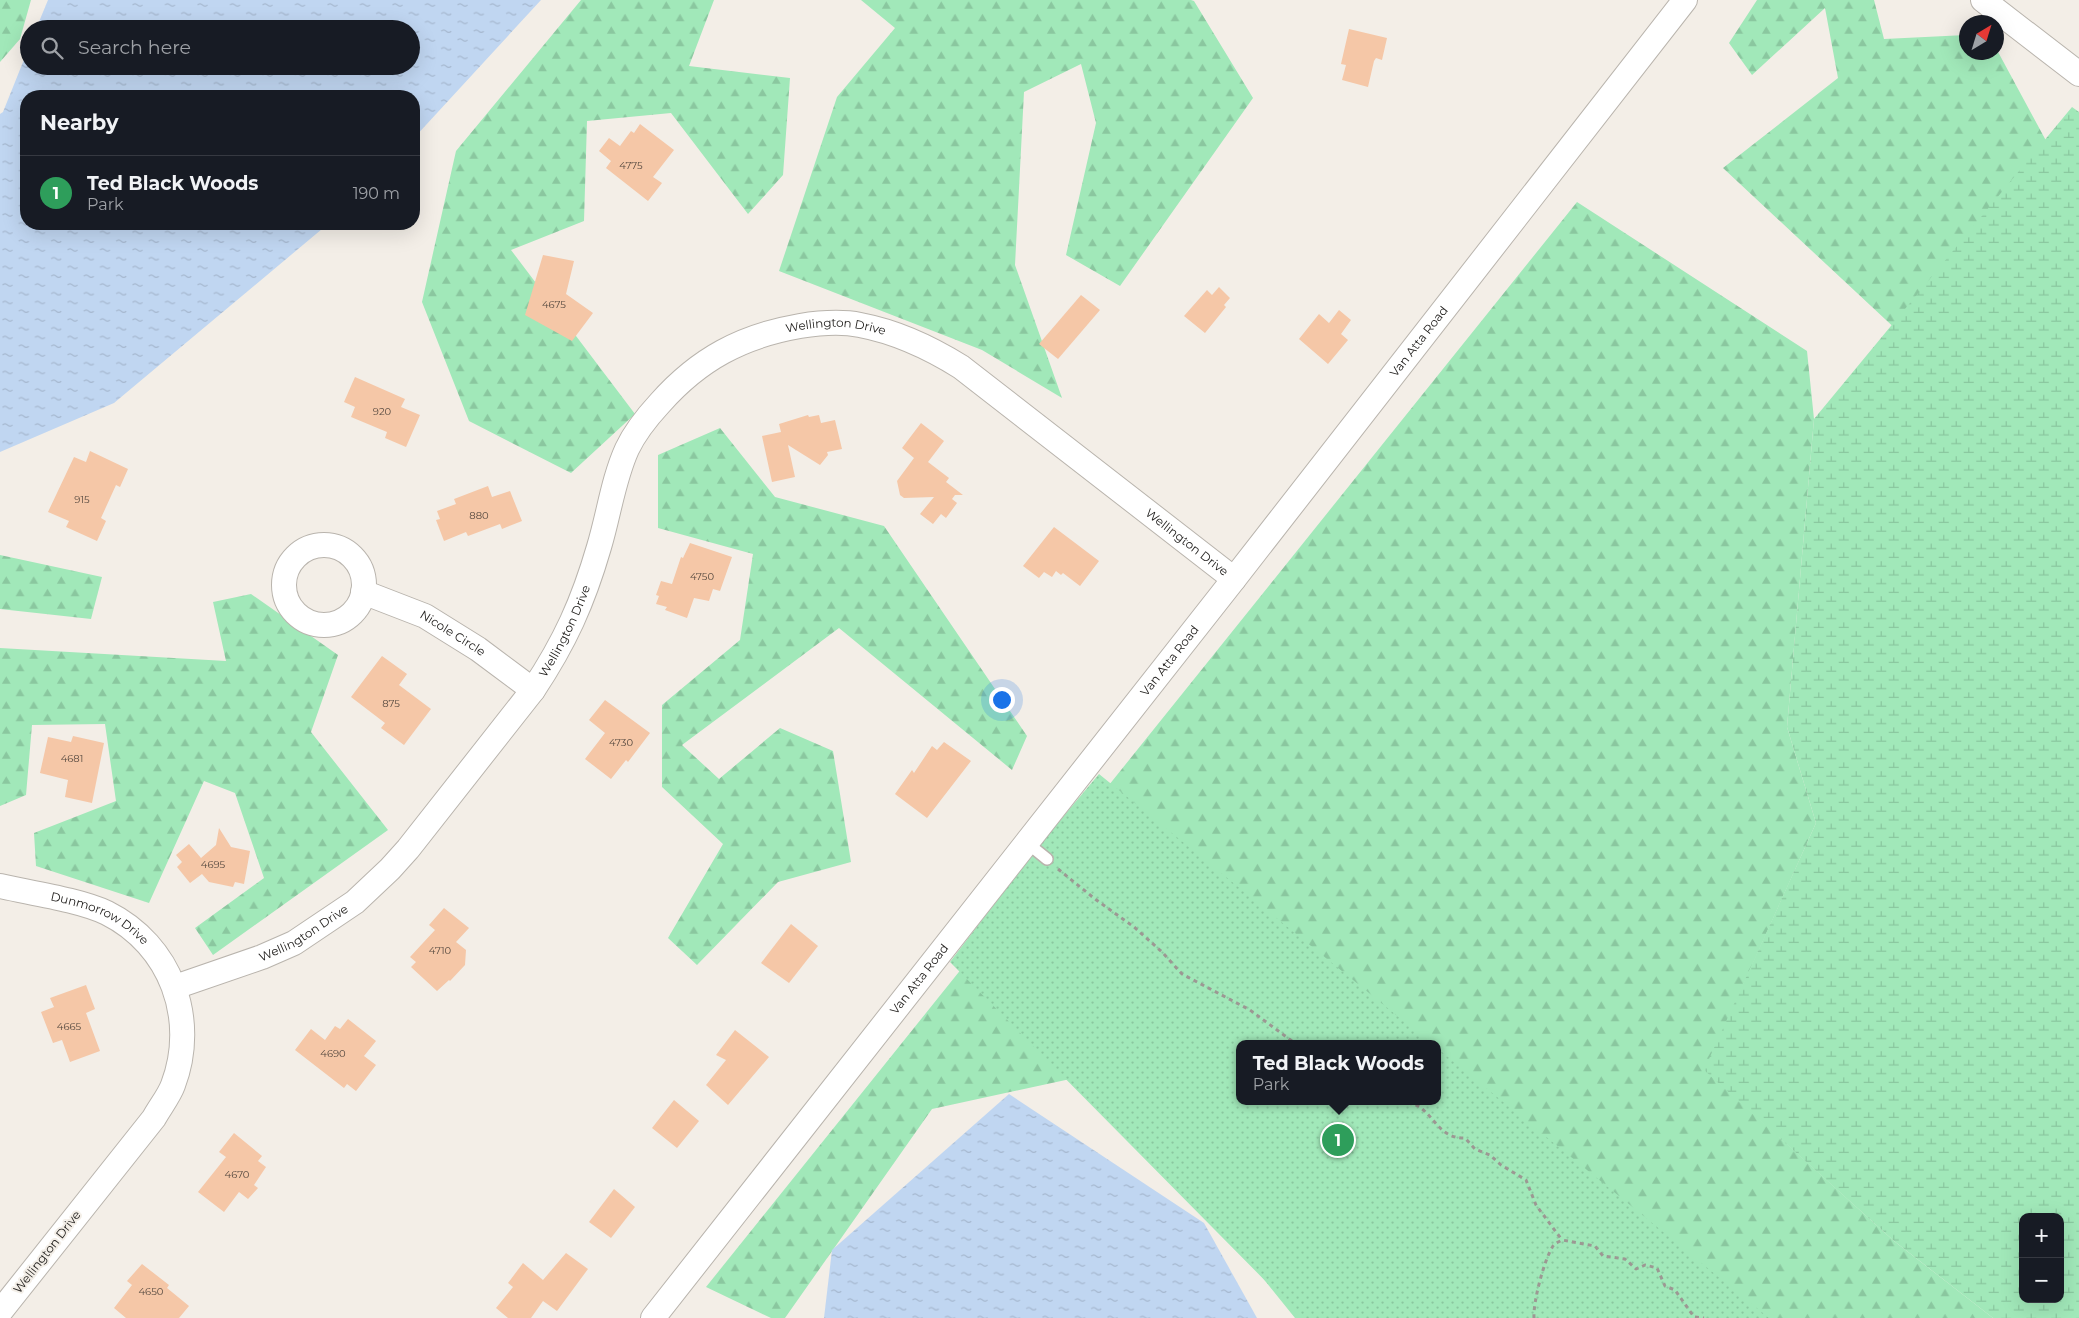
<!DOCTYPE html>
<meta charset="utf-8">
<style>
:root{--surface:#171b24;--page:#242831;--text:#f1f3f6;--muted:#9ea1a6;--line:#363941;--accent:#2563eb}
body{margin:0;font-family:Montserrat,sans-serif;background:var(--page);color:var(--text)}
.controls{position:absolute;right:15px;bottom:15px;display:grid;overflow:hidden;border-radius:10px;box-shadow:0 5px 20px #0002}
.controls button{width:45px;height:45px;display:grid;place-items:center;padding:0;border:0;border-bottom:1px solid var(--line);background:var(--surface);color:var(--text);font:25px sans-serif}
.compass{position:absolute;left:1959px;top:15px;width:45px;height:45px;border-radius:50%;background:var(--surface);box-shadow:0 5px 20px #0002;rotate:38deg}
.you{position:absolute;left:1001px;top:699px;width:18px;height:18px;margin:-12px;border:4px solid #fff;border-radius:50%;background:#1a73e8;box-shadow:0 0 0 8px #1a73e833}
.badge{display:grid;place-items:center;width:32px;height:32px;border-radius:50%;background:var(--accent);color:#fff;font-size:16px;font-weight:700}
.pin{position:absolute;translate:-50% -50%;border:2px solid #fff;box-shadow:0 1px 5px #0006}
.popup{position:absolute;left:1236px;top:1040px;width:205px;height:65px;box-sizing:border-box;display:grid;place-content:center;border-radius:10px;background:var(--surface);filter:drop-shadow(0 1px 4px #0005);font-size:16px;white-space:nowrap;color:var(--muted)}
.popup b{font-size:19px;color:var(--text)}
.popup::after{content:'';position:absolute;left:50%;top:100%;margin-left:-10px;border:10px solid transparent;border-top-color:var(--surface)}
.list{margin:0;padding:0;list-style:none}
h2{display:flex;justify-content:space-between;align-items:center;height:65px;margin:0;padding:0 20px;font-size:21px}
h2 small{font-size:16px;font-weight:400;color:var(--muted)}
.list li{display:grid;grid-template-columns:32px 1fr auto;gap:15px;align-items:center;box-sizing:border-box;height:75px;padding:0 20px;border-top:1px solid var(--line)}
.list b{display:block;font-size:19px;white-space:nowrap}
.list p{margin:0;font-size:16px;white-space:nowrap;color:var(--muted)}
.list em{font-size:16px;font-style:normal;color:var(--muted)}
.icon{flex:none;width:28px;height:28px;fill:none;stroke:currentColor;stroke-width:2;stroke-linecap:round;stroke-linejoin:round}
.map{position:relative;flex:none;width:2079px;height:1318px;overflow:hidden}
.search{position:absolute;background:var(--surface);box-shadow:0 5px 20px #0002;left:20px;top:20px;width:400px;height:55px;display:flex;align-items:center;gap:12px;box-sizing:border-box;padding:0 18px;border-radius:28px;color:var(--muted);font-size:19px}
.panel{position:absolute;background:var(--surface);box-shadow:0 5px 20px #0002;left:20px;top:90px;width:400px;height:140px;border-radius:20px}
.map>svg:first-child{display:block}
.forest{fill:url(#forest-firs);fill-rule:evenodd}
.wetland{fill:url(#wetland-marsh);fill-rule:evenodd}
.park{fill:url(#park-dots)}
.water{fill:url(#water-ripples)}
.building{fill:#f5c7a7}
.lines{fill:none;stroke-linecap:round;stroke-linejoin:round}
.service-casing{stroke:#b9b4ad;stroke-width:14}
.minor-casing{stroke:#b9b4ad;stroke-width:26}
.path{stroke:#9c9893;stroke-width:3;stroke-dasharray:4 4;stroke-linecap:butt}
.service{stroke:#fff;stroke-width:11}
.minor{stroke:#fff;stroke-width:24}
.labels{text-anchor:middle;stroke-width:4;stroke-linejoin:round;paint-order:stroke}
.number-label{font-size:10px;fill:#574a40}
.street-label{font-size:12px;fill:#22201e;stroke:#f3eee7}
</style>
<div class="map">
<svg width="2079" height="1318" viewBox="0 0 2079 1318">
<defs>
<pattern id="forest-firs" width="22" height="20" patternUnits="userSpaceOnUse" patternTransform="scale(1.25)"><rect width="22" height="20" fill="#a1e8b9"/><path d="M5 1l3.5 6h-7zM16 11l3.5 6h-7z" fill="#8ac79f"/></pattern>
<pattern id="wetland-marsh" width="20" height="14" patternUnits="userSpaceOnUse" patternTransform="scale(1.25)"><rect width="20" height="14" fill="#a1e8b9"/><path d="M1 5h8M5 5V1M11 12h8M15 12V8" fill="none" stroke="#8ac79f"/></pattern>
<pattern id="park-dots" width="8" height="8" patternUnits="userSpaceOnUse" patternTransform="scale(1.25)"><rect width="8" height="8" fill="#a1e8b9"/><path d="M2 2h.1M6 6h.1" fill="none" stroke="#8ac79f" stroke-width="1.8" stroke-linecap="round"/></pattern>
<pattern id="water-ripples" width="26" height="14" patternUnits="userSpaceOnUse" patternTransform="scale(1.25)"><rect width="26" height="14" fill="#c0d6f1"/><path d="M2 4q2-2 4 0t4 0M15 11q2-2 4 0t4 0" fill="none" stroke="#a5b7ce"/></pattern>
</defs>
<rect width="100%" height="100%" fill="#f3eee7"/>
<g class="forest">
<path d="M0,0H31L20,39L0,62Z"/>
<path d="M581,0H714L689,66L790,78L783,175L748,214L671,113L587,121L584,221L511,250L635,414L571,473L469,421L422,302L456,151Z"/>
<path d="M861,0H1191L1194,1L1253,98L1120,286L1066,255L1096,123L1081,64L1024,92L1015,265L1062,398L982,350L779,271L837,97L895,28Z"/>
<path d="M1757,0H1874L1884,39L1966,35V52H1996L1997,50L2071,187L1930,361L1723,168L1838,78L1825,8L1752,75L1729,43Z"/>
<path d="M1577,202L1807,351L1814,419L1787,727L1816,823L1705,1070L1894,1241L1993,1318H1295L1098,1073L932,1109L785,1318H771L706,1287ZM1239,1044H1437V1101H1239Z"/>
<path d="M720,428L775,497L884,526L1027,736L1012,770L839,628L682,745L719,779L780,728L833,751L851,862L778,882L697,965L668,938L723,844L662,787V705L740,640L753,554L658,528V455Z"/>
<path d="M0,555L102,577L91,619L0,609Z"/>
<path d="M251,594L338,655L311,732L388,830L213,955L195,928L264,878L235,793L204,781L149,903L36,866L34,833L116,801L105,724L32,725L26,795L0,806V648L226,661L213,602Z"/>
</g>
<path class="wetland" d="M2072,107L2079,112V1318H1993L1894,1241L1704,1070L1816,823L1787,727L1814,419ZM2023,1217H2060V1299H2023Z"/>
<path class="park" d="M1099,774L1432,1044H1239V1101H1437V1048L1769,1318H1302L950,962L1035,850Z"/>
<g class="water">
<path d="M48,0H541L414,138V96H26V224H328L114,403L0,452V114L3,112L29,47V66H411V29H36Z"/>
<path d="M1009,1094L1204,1223L1257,1318H824L832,1250Z"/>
</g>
<g class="building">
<path d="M1349,29L1387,38L1382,60L1376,58L1374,61L1368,87L1342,80L1346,65L1341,64Z"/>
<path d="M640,124L674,150L653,177L662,183L648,201L606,168L611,161L599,151L609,138L620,146L631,131L634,133Z"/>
<path d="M543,255L574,261L566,294L593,313L572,341L525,315Z"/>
<path d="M1219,287L1230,298L1224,305L1226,307L1205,333L1184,316L1207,290L1212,295Z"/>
<path d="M1081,295L1100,310L1058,359L1039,344Z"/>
<path d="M1339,310L1351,320L1341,334L1348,340L1328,364L1299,339L1319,314L1329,323Z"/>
<path d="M355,377L405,399L401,407L420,415L406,447L385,438L387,432L351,417L355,407L344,402Z"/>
<path d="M808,415L809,417L819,415L821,423L835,420L842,449L827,452L828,455L820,465L788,445L795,477L772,482L762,436L781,432L779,424Z"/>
<path d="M921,423L944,441L928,462L949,478L946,482L963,495H955L952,499L957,503L946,518L941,514L933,524L920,514L934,497L904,498L900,495L897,481L914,458L902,448Z"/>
<path d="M90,451L128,469L120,487L116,485L101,518L106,521L97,541L66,527L69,521L48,512L74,457L86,462Z"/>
<path d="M488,486L492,497L510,491L522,521L502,529L500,524L468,536L466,532L444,541L436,520L440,519L437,511L456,504L454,499Z"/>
<path d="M1054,527L1099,561L1080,586L1063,573L1061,575L1056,571L1052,577L1044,572L1039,578L1023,566Z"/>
<path d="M690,543L732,557L720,591L713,589L709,601L694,598L687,618L665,610L667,607L656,604L659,596L656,595L661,581L672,584L681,557L683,558Z"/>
<path d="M382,656L407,674L399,685L431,709L404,745L381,728L385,723L351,697Z"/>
<path d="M605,700L650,733L628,762L626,760L611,779L585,759L605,733L589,720Z"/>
<path d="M73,736L104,743L92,803L65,797L68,780L40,773L48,737L71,742Z"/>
<path d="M944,742L971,761L927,818L895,794L912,770L914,773L932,746L937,750Z"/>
<path d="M219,828L231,847L250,851L244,884L235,882L233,887L209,882L202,874L190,883L177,867L182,862L176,855L189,844L201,858L216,845Z"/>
<path d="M444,908L469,928L456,942L466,950L465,965L450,981L449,980L437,991L411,967L416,962L410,957L435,930L429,925Z"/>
<path d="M791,924L818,946L789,983L761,963Z"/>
<path d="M86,985L95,1009L86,1013L100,1051L70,1062L62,1040L53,1043L41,1012L54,1007L50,998Z"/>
<path d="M348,1019L376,1041L364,1056L376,1065L356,1091L347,1084L344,1088L295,1050L311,1029L325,1040L335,1026L340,1029Z"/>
<path d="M735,1030L769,1057L728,1105L706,1085L726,1060L716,1055Z"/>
<path d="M674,1100L699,1121L677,1148L652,1128Z"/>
<path d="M234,1133L262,1156L258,1161L266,1167L254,1185L258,1188L248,1199L239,1192L224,1212L198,1192L226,1157L219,1152Z"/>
<path d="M614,1189L635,1207L611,1238L589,1222Z"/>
<path d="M566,1253L588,1269L557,1311L543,1301L531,1318H508L496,1308L513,1287L508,1283L523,1263L543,1280Z"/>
<path d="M142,1264L169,1285L167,1288L189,1306L179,1318H126L114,1308L132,1285L127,1281Z"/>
</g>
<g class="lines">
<defs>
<path id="service" d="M1026,842L1047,859"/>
<g id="minor">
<path d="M1983,0L2079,74"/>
<circle cx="324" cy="585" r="40"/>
<path id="s1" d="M363,592L425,616L478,649L533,690"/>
<path id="s2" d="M0,886C31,893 80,900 107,913C171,945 198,1019 173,1085C169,1096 160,1107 154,1118L0,1312"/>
<path id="s3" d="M175,987L262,957L294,943L355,902L390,869L408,849L533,690C565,642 583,602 599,547C609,514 613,480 627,449C635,432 648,416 660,403C699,359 742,336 800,326C819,323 840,321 860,325C897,332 929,347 961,367L1234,579"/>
<path id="s4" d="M653,1318L1234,579L1685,0"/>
</g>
</defs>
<use href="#service" class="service-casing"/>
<use href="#minor" class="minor-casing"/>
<g class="path">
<path d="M1058,869L1095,899L1134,927L1162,952L1182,974L1250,1010L1296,1044"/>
<path d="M1400,1101C1404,1103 1411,1103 1416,1105C1434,1114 1439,1139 1465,1138L1475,1149L1490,1155L1501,1165L1526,1180L1536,1205L1562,1240"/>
<path d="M1534,1318C1533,1302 1544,1260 1553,1246C1555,1243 1559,1242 1562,1240L1595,1246L1603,1256L1625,1259L1636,1269L1645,1265L1657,1268L1665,1286L1675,1290L1694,1317L1704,1318"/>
</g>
<use href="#service" class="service"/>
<use href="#minor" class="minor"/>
</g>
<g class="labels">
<g class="number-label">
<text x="631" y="169">4775</text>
<text x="554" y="308">4675</text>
<text x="382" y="415">920</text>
<text x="82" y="503">915</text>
<text x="479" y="519">880</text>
<text x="702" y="580">4750</text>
<text x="391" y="707">875</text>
<text x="621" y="746">4730</text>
<text x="72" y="762">4681</text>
<text x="213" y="868">4695</text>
<text x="440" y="954">4710</text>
<text x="69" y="1030">4665</text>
<text x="333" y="1057">4690</text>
<text x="237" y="1178">4670</text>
<text x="151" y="1295">4650</text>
</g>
<g class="street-label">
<text dy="4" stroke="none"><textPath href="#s3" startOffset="994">Wellington Drive</textPath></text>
<text dy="4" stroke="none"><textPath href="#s4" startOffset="1241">Van Atta Road</textPath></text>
<text dy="4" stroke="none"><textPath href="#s3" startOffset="1414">Wellington Drive</textPath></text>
<text dy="4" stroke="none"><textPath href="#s3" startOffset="545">Wellington Drive</textPath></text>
<text dy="4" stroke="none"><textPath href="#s1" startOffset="99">Nicole Circle</textPath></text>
<text dy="4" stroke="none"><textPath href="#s4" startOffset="836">Van Atta Road</textPath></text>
<text dy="4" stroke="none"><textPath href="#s2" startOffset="106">Dunmorrow Drive</textPath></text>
<text dy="4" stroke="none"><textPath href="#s3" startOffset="140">Wellington Drive</textPath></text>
<text dy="4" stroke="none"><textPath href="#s4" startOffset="431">Van Atta Road</textPath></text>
<text transform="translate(47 1252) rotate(-52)" y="4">Wellington Drive</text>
</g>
</g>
</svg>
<div class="controls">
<button>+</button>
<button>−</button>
</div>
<svg class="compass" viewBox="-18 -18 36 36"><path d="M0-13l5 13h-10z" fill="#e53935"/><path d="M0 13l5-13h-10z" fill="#9ea1a6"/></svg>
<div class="you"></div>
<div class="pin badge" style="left:1338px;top:1140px;background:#2e9e5b">1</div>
<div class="popup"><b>Ted Black Woods</b>Park</div>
<div class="search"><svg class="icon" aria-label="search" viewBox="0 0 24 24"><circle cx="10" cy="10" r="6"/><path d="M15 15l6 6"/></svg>Search here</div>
<section class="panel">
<h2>Nearby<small></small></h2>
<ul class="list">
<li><span class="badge" style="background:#2e9e5b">1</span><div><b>Ted Black Woods</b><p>Park</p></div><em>190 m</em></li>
</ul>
</section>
</div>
